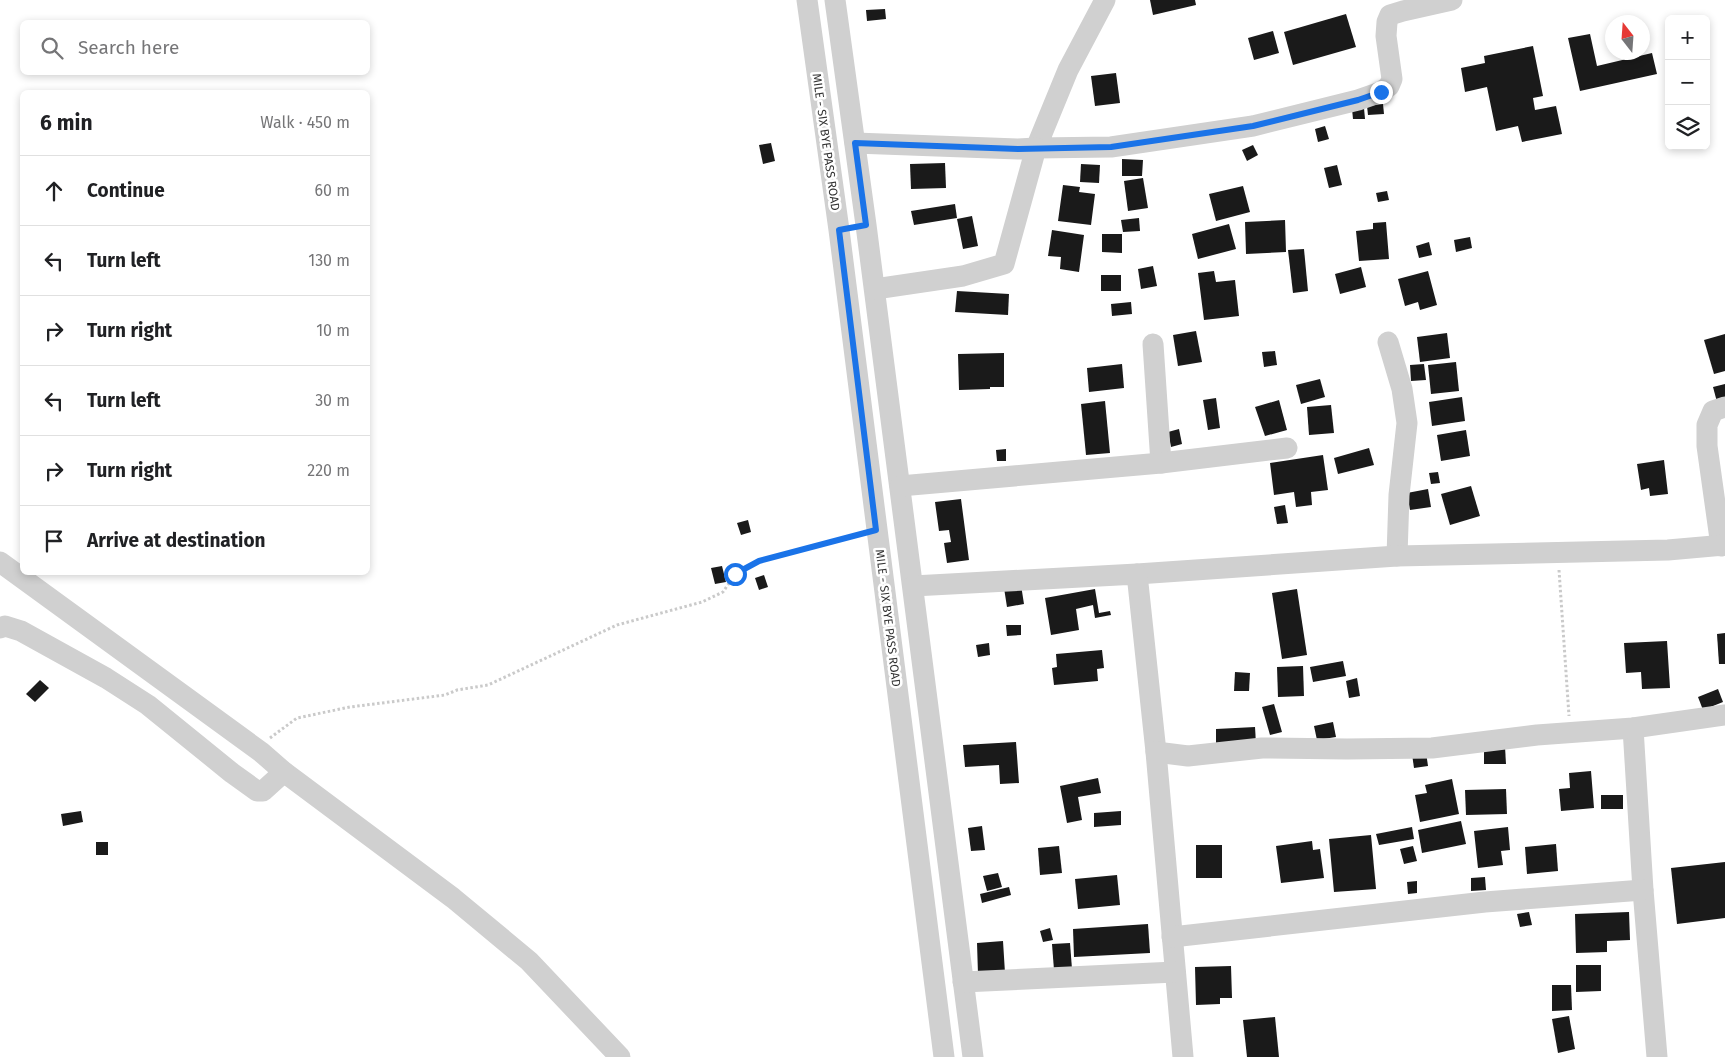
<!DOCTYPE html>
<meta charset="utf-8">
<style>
:root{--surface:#fff;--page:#f6f6f6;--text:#202124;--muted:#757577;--line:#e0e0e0}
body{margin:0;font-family:"Fira Sans",sans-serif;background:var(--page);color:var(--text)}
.controls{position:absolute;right:15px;top:15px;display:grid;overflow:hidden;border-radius:8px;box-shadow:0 2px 8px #0003}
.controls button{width:45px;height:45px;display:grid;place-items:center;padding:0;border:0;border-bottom:1px solid var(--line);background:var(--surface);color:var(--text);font:25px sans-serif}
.compass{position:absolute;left:1605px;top:15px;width:45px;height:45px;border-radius:50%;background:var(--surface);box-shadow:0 2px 8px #0003;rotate:343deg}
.stop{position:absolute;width:15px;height:15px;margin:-11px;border:4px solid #1a73e8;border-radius:50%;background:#fff}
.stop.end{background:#1a73e8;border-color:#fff;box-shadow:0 1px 5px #0008}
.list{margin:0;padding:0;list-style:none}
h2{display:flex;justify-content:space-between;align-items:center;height:65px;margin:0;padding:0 20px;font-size:21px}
h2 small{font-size:16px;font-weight:400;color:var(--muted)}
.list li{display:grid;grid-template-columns:32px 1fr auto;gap:15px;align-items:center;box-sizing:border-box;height:70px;padding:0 20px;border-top:1px solid var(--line)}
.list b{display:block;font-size:19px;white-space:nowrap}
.list em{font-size:16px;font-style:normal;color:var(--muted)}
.icon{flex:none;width:28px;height:28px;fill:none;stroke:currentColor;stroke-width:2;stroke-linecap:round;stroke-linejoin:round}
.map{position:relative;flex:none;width:1725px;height:1057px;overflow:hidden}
.search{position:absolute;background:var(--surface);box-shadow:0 2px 8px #0003;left:20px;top:20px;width:350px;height:55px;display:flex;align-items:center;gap:12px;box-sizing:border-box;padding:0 18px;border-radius:8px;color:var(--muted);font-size:19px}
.panel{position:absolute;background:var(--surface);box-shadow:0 2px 8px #0003;left:20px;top:90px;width:350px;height:485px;border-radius:8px}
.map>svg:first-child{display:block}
.building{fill:#1a1a1a}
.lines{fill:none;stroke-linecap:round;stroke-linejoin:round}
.path{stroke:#cacaca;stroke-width:3;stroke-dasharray:2.5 2.5;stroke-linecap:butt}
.minor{stroke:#d0d0d0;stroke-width:21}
.route{stroke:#1a73e8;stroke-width:6}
.labels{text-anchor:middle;stroke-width:5;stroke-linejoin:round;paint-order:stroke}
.street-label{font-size:12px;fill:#333;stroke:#fff}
</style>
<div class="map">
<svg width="1725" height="1057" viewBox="0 0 1725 1057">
<rect width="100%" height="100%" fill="#fff"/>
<g class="building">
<path d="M1150,0H1195L1196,5L1153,15Z"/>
<path d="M885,9L886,19L867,21L866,10Z"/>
<path d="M1346,14L1356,47L1293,65L1284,32Z"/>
<path d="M1273,31L1279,53L1254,60L1248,38Z"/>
<path d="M1590,34L1597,66L1652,53L1657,74L1580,91L1568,38Z"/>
<path d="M1533,46L1543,96L1533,98L1535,110L1556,106L1562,134L1522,142L1518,126L1496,131L1487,87L1465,92L1461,68L1485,63L1484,56Z"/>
<path d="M1116,73L1120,103L1095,106L1091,76Z"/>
<path d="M1383,104L1384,114L1368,115L1367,106Z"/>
<path d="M1364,108L1365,119H1353L1352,109Z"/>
<path d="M1325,126L1329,139L1318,142L1315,129Z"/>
<path d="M771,143L775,161L763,164L759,145Z"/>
<path d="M1253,145L1258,155L1247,161L1242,150Z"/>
<path d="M1122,159L1143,160L1142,176H1122Z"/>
<path d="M945,163L946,188L911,189L910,164Z"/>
<path d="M1081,164L1100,165L1099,183L1080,182Z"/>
<path d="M1337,165L1342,185L1329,188L1324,168Z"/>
<path d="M1143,178L1148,208L1128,211L1124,181Z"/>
<path d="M1063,185L1080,187L1079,192L1095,194L1091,225L1058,221Z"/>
<path d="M1243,186L1250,212L1216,221L1209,194Z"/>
<path d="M1387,191L1389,200L1378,202L1376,193Z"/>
<path d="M955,204L957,218L914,225L911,211Z"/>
<path d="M972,216L978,246L963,249L957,219Z"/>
<path d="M1139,218L1140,231L1123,232L1121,220Z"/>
<path d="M1285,220L1286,252L1246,254L1245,222Z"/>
<path d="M1386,222L1389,259L1359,261L1356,231L1373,229V223Z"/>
<path d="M1229,224L1236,249L1198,259L1192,234Z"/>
<path d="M1052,230L1084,235L1079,272L1060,269L1061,257L1048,256Z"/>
<path d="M1102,234H1122V253L1102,252Z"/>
<path d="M1470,237L1472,248L1456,252L1454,240Z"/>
<path d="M1429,242L1432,255L1419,258L1416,246Z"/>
<path d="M1304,249L1308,291L1293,293L1288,250Z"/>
<path d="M1153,266L1157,286L1141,289L1138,269Z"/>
<path d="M1361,267L1366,287L1340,294L1335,274Z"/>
<path d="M1214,271L1216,282L1235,280L1239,316L1204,320L1198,273Z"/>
<path d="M1428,271L1437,305L1420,310L1418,302L1405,306L1398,279Z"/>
<rect x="1101" y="275" width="20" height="16"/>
<path d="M957,291L1009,294L1008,315L955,312Z"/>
<path d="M1131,302L1132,314L1112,316L1111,304Z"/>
<path d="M1196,331L1202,362L1178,366L1173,335Z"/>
<path d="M1447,333L1450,358L1420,362L1417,337Z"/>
<path d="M1725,334V371L1714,374L1704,340Z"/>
<path d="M1275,351L1277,365L1264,367L1262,352Z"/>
<path d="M1004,353V387H990V389L959,390L958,354Z"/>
<path d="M1456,362L1459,391L1431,394L1428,365Z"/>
<path d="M1122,364L1124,388L1089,392L1087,368Z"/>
<path d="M1424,364L1426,380L1411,381L1410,365Z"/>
<path d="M1320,379L1325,397L1301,404L1296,385Z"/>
<path d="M1725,384V400L1717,402L1713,387Z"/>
<path d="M1462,397L1465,421L1432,426L1429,402Z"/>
<path d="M1216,398L1220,428L1208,430L1203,400Z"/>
<path d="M1279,400L1287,430L1265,436L1255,407Z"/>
<path d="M1105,401L1110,453L1086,455L1081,404Z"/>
<path d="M1331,405L1334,433L1309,435L1307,407Z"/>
<path d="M1179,429L1182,444L1171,447L1168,432Z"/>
<path d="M1466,430L1470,456L1441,461L1437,435Z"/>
<path d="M1369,448L1374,465L1338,474L1334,458Z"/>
<path d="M1006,449V461H997L996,450Z"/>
<path d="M1323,455L1328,490L1311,492L1312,505L1296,507L1294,492L1274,495L1270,463Z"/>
<path d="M1664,460L1668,494L1650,496L1649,488L1641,490L1637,464Z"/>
<path d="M1438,472L1440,483L1431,484L1429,473Z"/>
<path d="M1471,486L1480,516L1450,525L1441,494Z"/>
<path d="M1428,489L1431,507L1410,510L1407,493Z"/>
<path d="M961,499L969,560L947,563L944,543L951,542L949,530L939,531L935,502Z"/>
<path d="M1285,505L1288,523L1277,524L1274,507Z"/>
<path d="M748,520L751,532L741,535L737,523Z"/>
<path d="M722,566L726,582L715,584L711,568Z"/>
<path d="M764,575L768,587L759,590L755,578Z"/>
<path d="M1021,585L1024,604L1007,607L1004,588Z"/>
<path d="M1095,589L1099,613L1110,611L1111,615L1095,618L1093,605L1076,609L1079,630L1051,635L1045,598Z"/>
<path d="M1297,589L1307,655L1282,659L1272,593Z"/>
<path d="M1006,625H1021V635L1007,636Z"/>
<path d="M1725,633V664H1719L1717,634Z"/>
<path d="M1667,641L1670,688L1642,689L1641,672L1626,673L1624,643Z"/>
<path d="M989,643L990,655L978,657L976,645Z"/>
<path d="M1102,650L1104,668L1097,669L1098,681L1054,685L1052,668L1057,667L1056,654Z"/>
<path d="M1343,661L1346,676L1313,682L1310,667Z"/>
<path d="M1303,666L1304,696L1278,697L1277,667Z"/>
<path d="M1235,672L1250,673L1249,691H1234Z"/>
<path d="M1357,678L1360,696L1349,698L1346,681Z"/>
<path d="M40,680L49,688L35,702L26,694Z"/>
<path d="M1718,689L1723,702L1703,710L1698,697Z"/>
<path d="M1274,704L1282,732L1270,735L1262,707Z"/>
<path d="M1333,722L1336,737L1317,740L1314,726Z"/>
<path d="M1255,727L1256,744L1216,746V729Z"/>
<path d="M1016,742L1019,783L1000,784L999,765L965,767L963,745Z"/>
<path d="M1505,747L1506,764H1484V748Z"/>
<path d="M1426,752L1428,766L1414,768L1412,754Z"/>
<path d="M1591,771L1594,808L1561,811L1559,789L1570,788L1569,773Z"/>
<path d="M1098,778L1101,793L1078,797L1082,820L1067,823L1060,786Z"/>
<path d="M1452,779L1459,814L1420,822L1415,795L1427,793L1425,785Z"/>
<path d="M1506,789L1507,814L1466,815L1465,790Z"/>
<rect x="1601" y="795" width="22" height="14"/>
<path d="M81,811L83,822L63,826L61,814Z"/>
<path d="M1121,811V825L1094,827V813Z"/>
<path d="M1461,821L1466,844L1422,853L1418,830Z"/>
<path d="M982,826L985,850L971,851L968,828Z"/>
<path d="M1412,827L1414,839L1379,845L1376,834Z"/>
<path d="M1508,827L1510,850L1501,851L1503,865L1478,868L1474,831Z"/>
<path d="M1371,835L1376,889L1334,892L1329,839Z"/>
<path d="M1312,841L1313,850L1320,849L1324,878L1281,883L1276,846Z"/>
<rect x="96" y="842" width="12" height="13"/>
<path d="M1556,844L1558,871L1527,874L1525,847Z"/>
<rect x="1196" y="845" width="26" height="33"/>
<path d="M1059,846L1062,873L1040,875L1038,848Z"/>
<path d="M1413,846L1417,861L1404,864L1400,849Z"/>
<path d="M1725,862V918L1677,924L1671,868Z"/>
<path d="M998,873L1002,887L987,891L983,876Z"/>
<path d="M1117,875L1120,905L1078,909L1075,879Z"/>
<path d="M1485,877L1486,890L1471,891V878Z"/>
<path d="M1417,881V893L1408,894L1407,882Z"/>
<path d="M1009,887L1011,895L982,903L980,894Z"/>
<path d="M1529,912L1532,925L1520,927L1517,914Z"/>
<path d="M1629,912L1630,940L1607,941V952L1576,953L1575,914Z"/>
<path d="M1148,924L1150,953L1074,957L1073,929Z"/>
<path d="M1050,928L1053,940L1043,942L1040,931Z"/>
<path d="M1003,941L1005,973L978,974L977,943Z"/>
<path d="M1070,943L1072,969L1054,970L1052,944Z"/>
<path d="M1576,965H1601V991L1576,992Z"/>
<path d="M1231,966L1232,998H1220V1004L1196,1005L1195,967Z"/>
<path d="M1552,985H1571L1572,1010L1552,1011Z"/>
<path d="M1569,1016L1575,1049L1558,1053L1552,1019Z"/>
<path d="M1275,1017L1279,1057H1247L1243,1020Z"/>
</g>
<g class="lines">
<g class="path">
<path d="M1559,570L1569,716"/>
<path d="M270,738L297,718L350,707L445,695L457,690L488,685L617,625L702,602L723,592L735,574L759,561L861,534"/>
</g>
<g class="minor">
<path d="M807,0L839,230L944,1057"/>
<path d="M835,0L866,225L973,1057"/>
<path d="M1105,0L1068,70L1036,148L1111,147L1253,126L1358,100L1381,92L1389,86L1392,79L1386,36L1387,22L1390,15L1403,11L1452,0"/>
<path d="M855,143L1018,149L1036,148L1004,264L963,276L875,289"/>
<path d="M1388,342L1402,389L1407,423L1399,495L1397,556"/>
<path d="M1153,344L1161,463"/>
<path d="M900,486L1161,463L1287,448"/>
<path d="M1721,546L1707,446V425L1713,411L1725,407"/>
<path d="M0,562L261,752L284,772L453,898L529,961L620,1057"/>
<path d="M1137,574L1397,556L1668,550L1725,545"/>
<path d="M913,586L1137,574L1156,752L1183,1057"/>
<path d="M0,628L5,626L21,631L106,678L148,705L232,773L257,791H263L284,772"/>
<path d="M1633,728L1643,890L1657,1057"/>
<path d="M1156,752L1188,756L1262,748L1347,749L1432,748L1537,735L1633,728L1725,715"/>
<path d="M1172,937L1485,902L1643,890"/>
<path d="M963,982L1175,972"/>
</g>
</g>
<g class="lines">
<path class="route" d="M735,574L759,561L876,530L839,230L866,225L855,143L1018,149L1111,147L1253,126L1358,100L1381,92"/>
</g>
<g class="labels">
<g class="street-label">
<text transform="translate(826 142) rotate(82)" y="4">MILE - SIX BYE PASS ROAD</text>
<text transform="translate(888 618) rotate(83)" y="4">MILE - SIX BYE PASS ROAD</text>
</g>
</g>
</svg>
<div class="controls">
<button>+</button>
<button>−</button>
<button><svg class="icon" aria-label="layers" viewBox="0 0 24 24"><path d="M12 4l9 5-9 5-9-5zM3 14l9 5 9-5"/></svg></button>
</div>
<svg class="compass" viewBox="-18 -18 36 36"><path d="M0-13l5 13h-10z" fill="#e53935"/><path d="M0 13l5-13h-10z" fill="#757577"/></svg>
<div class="stop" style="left:735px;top:574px"></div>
<div class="stop end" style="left:1381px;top:92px"></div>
<div class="search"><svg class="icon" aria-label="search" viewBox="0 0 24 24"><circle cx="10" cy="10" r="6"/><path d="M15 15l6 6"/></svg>Search here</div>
<section class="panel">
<h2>6 min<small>Walk · 450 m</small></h2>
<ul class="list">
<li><svg class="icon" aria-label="ahead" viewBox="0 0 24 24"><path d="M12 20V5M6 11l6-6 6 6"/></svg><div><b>Continue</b></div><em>60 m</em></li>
<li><svg class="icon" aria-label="left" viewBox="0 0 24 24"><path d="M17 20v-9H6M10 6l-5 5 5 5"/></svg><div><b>Turn left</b></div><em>130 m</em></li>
<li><svg class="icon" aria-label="right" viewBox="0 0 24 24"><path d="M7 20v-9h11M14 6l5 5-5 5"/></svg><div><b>Turn right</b></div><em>10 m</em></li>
<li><svg class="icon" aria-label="left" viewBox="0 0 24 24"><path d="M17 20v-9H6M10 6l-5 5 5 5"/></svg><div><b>Turn left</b></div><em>30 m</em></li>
<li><svg class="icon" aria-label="right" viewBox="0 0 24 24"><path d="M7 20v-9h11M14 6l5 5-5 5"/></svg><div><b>Turn right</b></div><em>220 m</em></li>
<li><svg class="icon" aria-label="arrive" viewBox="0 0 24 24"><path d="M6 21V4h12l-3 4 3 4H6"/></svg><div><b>Arrive at destination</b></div></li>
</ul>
</section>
</div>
